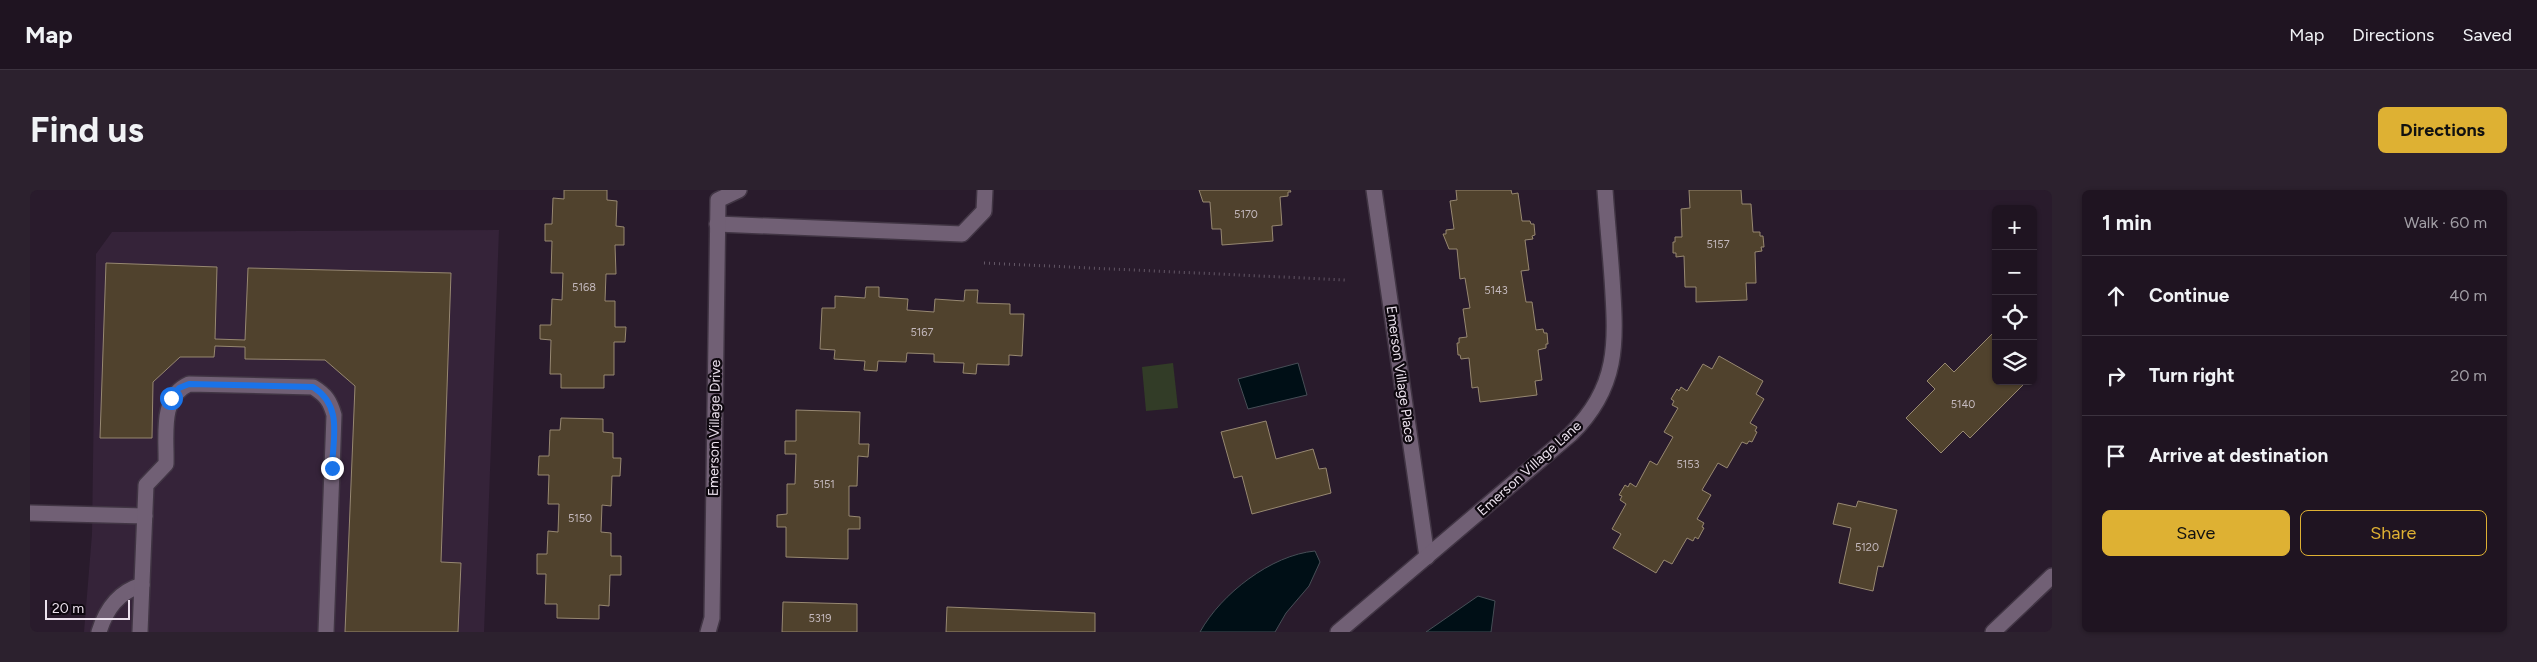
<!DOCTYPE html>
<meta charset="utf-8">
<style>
:root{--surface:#1f1421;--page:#2c212e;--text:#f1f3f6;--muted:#a19ea5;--line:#3c333f;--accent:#deb133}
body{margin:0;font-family:Figtree,sans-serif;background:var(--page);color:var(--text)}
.controls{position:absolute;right:15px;top:15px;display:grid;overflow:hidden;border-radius:8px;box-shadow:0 1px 4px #0004}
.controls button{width:45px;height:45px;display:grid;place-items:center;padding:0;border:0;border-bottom:1px solid var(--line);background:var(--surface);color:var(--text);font:25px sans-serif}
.scale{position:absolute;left:15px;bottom:12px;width:85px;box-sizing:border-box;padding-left:5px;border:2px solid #ebe1ed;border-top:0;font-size:14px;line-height:18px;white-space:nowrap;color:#ebe1ed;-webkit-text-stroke:4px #0e080f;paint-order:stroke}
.stop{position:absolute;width:15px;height:15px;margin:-11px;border:4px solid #1a73e8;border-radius:50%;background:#fff}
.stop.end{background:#1a73e8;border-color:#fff;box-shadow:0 1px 5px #0008}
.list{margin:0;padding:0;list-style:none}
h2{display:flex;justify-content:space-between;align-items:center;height:65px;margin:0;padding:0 20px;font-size:21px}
h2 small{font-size:16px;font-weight:400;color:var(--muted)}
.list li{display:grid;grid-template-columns:32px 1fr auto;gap:15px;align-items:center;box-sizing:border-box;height:80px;padding:0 20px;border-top:1px solid var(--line)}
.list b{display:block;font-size:19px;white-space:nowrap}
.list em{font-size:16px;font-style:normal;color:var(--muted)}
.actions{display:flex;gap:10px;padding:15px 20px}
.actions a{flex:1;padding:11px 0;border:1px solid var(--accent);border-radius:8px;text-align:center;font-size:18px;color:var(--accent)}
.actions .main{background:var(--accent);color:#111}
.icon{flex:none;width:28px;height:28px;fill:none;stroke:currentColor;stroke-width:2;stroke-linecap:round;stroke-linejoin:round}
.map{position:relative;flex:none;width:2022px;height:442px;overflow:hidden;border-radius:8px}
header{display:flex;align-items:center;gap:30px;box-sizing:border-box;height:70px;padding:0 25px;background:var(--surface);border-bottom:1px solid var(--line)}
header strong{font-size:24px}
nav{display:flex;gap:28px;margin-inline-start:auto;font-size:18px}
.intro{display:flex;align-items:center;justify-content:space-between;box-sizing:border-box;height:120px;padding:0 30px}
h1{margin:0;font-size:35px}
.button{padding:12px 22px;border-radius:8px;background:var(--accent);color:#111;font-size:18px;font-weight:700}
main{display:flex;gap:30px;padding:0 30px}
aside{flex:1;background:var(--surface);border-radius:8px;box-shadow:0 1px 4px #0004}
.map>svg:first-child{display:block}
.built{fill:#352339}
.green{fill:#323c27}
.water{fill:#000f16;stroke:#464e56}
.building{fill:#50422d;stroke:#978871}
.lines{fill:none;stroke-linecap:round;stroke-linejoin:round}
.service-casing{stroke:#413544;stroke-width:18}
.minor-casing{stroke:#413544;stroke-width:18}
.secondary-casing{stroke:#413544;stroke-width:18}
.path{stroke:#635766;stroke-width:3;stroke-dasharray:1 4;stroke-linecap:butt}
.service{stroke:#716075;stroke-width:15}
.minor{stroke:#716075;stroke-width:15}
.secondary{stroke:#716075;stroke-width:15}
.route{stroke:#1a73e8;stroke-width:6}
.labels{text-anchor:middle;stroke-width:4.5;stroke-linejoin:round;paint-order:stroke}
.number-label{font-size:11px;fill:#c4b9bd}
.street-label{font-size:14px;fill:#ebe1ed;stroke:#0e080f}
</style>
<header>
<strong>Map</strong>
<nav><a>Map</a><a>Directions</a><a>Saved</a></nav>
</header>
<div class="intro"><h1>Find us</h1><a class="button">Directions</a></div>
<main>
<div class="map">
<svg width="2022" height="442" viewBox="0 0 2022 442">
<rect width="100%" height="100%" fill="#291b2c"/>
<path class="built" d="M469,40L454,442H54L62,344L66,64L82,42Z"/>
<path class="green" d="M1143,173L1148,218L1116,221L1112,177Z"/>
<g class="water">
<path d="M1268,173L1277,205L1218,219L1208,189Z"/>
<path d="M1285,361L1290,372L1279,396L1256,423L1245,442H1170C1191,404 1241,365 1285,361Z"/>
<path d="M1448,406L1465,411L1461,442H1396Z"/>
</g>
<g class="building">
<path d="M534,0H577V10L587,11L586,36L594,37V55H585L586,84H576L575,111H585V137H596L595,152H584V185H574V198H531V184H520L521,150L510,149V135H521L522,109L532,110L533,83H521L522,51H515V34H522L523,8L534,9Z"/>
<path d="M1169,0H1260L1261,2H1258V6L1250,7L1252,35L1242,36L1243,51L1192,55L1191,39H1182L1180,12H1173Z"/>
<path d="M1426,0H1481L1482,4L1488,3L1492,31H1500L1501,34H1504L1505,45L1502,46L1503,49L1495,50L1499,80L1491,81L1496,112H1502L1506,140L1513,139L1514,143H1517L1518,154H1516V158L1508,160L1512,190L1505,191L1507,205L1450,212L1448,197L1442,198L1439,168L1431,169L1430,165H1428L1427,153H1429V148L1437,147L1433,119L1440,118L1435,88L1430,89L1427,59H1419L1413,44H1416V40L1424,39L1420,11L1427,10Z"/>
<path d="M1659,0H1711L1712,14H1721L1723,42H1730V46H1733L1734,57H1731L1732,61L1725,62L1726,93H1716L1717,110L1666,112V97H1655L1654,66L1646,67V63H1643V52H1645V47H1652L1651,19L1660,18Z"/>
<path d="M76,73L187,77L185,149L215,150L218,78L421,83L411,372L431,373L428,442H315L325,196L295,170L215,169V157L185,156L184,167H150L123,192L122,248H70Z"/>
<path d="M836,97H849V107L878,109L877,120L904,122L905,109L934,111L935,100H948L947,113L980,114V124H994L992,166L979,165V175L947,174L946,184L933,183L934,173L904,172V164L877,163L876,172L848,171L847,181L834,180L835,171L804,169L805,160L790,159L792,118H805V106L835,108Z"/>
<path d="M1963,143L1966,145V191H1997L1940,248L1933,241L1911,263L1876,228L1905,199L1897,191L1915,173L1924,182Z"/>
<path d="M1689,166L1733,191L1726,204L1734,209L1720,233L1727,237L1725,241L1727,242L1722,252L1719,251L1717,254L1712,252L1697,278L1688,273L1672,300L1681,305L1667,329L1674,333L1672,337L1674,338L1668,349L1665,347L1663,351L1657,348L1642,374L1634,370L1626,383L1583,358L1591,344L1582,339L1596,314L1590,310L1592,306L1589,305L1595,295L1598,297L1600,293L1606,297L1620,271L1627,275L1643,247L1634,242L1648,218L1642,215L1644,211L1641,209L1647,199L1649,201L1651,197L1657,201L1673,174L1682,179Z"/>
<path d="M766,220L830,222L829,254H839L838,267L828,266L827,296H819V326L830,327V339H818V369L756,367V337H747V325L757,324V294H765L766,264H755V251H766Z"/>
<path d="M531,228L573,229V242L583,243V268H591L590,286H582L581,316L572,315L571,342L581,343V366H591V385H580L579,416L569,415V429L527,428V414H515L516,384H507V364H517L518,341L528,342L529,314H518L519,285H508L509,266H519L520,240H530Z"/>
<path d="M1236,231L1246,269L1283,259L1289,279L1296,278L1301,303L1222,324L1212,286L1204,288L1191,242Z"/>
<path d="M1828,311L1867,320L1853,377L1848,376L1843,401L1809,393L1821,338L1803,334L1808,313L1826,317Z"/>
<path d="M753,412L827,414V442H752Z"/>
<path d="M917,417L1065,423V442H916Z"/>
</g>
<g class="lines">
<defs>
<g id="service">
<path d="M0,323L115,326"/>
<path d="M69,442C76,419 88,402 112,395"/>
<path d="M110,442L116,295L136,274C137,247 129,207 159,194L283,197C296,205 300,211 304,225L296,442"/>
</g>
<g id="minor">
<path d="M1344,0L1397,367"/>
<path d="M687,34L932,44L954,21L955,0"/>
<path d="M678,442L682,428L688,10L709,0"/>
<path d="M1308,442L1541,244C1590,196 1586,151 1582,88C1580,59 1577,29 1575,0"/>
</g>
<path id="secondary" d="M1963,442L2022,386"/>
</defs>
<use href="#service" class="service-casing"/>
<use href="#minor" class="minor-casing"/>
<use href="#secondary" class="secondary-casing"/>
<path class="path" d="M954,73L1316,90"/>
<use href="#service" class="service"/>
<use href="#minor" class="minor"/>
<use href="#secondary" class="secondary"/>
</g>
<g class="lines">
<path class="route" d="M141,208L149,198L159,194L283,197C313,216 303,247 302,278"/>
</g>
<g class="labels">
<g class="number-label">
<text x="1216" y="28">5170</text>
<text x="1688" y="58">5157</text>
<text x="554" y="101">5168</text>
<text x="1466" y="104">5143</text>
<text x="892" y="146">5167</text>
<text x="1933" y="218">5140</text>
<text x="1658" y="278">5153</text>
<text x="794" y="298">5151</text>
<text x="550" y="332">5150</text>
<text x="1837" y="361">5120</text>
<text x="790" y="432">5319</text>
</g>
<g class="street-label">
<text transform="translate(1371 184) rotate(82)" y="5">Emerson Village Place</text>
<text transform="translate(684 238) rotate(-89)" y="5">Emerson Village Drive</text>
<text transform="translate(1499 278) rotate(-42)" y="5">Emerson Village Lane</text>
</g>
</g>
</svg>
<div class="controls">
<button>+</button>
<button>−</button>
<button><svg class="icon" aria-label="locate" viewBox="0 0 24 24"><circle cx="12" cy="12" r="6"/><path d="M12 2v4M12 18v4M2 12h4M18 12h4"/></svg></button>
<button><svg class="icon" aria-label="layers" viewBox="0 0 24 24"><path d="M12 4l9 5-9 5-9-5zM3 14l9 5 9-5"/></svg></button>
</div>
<div class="scale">20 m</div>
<div class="stop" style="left:141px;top:208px"></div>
<div class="stop end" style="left:302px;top:278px"></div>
</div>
<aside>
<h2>1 min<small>Walk · 60 m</small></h2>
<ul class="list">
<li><svg class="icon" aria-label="ahead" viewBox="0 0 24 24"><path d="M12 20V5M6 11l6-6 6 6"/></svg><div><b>Continue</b></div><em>40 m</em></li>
<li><svg class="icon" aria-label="right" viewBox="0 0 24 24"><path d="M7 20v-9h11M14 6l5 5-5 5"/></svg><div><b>Turn right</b></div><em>20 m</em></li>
<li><svg class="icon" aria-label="arrive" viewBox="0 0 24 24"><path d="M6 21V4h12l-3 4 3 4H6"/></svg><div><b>Arrive at destination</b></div></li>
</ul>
<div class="actions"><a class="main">Save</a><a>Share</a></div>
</aside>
</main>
